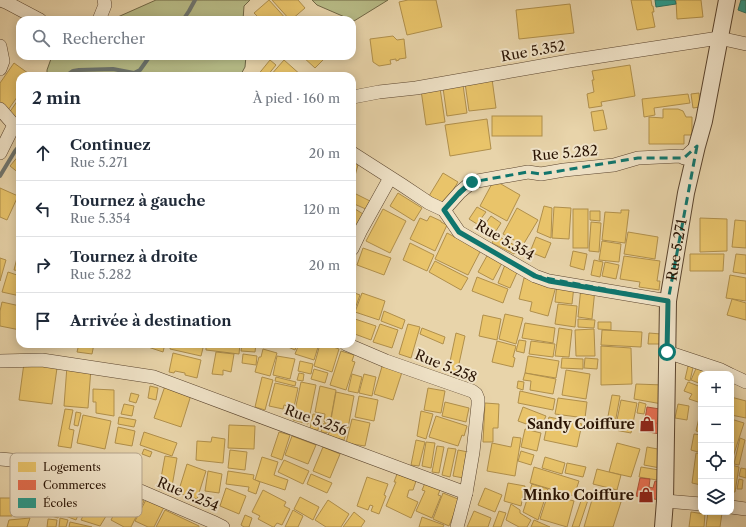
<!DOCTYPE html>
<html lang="fr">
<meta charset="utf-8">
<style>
:root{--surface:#fff;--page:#f2f2f3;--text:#1f2937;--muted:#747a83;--line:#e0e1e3}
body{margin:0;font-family:"Libre Caslon Text",serif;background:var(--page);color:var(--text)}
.controls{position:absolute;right:12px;bottom:12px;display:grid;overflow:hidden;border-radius:8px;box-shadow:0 2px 10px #0003}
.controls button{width:36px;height:36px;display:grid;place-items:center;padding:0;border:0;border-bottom:1px solid var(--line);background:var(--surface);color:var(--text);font:20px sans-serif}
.stop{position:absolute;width:12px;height:12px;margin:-9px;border:3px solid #0f766e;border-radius:50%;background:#fff}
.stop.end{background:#0f766e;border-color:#fff;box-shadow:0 1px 4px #0008}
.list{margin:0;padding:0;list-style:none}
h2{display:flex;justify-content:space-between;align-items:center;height:52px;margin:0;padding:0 16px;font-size:17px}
h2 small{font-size:13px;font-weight:400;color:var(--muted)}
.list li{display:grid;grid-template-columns:26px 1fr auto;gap:12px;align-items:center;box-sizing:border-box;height:56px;padding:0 16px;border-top:1px solid var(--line)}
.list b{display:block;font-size:15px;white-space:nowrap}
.list p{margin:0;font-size:13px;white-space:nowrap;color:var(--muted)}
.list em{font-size:13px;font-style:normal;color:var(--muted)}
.icon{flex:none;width:22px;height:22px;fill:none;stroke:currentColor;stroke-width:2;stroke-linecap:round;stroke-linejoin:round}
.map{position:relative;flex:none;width:746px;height:527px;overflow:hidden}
.search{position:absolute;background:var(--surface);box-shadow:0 2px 10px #0003;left:16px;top:16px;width:340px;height:44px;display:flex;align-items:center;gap:10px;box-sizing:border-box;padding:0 14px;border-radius:12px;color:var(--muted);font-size:15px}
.panel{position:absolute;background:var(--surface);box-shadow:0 2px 10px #0003;left:16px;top:72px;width:340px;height:276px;border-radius:12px}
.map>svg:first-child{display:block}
.green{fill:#b8bc87;stroke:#716846}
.homes{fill:#e9c46a;stroke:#b08f4b}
.shops{fill:#e76f51;stroke:#ae543a}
.schools{fill:#2a9d8f;stroke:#2a7465}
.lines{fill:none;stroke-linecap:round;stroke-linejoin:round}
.stream{stroke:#6e756e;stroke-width:4}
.minor-casing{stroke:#5a442e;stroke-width:14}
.tertiary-casing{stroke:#5a442e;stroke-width:18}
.minor{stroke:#f0e3c8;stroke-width:13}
.tertiary{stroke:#f0e3c8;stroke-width:16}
.route{stroke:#0f766e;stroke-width:5}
.marked{fill:none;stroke:#0f766e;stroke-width:3;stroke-dasharray:8 5;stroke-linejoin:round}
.labels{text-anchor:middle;stroke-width:4;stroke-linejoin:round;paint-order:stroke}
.street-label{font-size:14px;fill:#2a1404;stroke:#f0e3c8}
.poi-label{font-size:14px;font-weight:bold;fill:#2a1404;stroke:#f0e3c8;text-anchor:end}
.key{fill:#f0e3c8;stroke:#b5a58d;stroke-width:1}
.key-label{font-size:11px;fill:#2a1404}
</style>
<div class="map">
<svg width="746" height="527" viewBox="0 0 746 527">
<rect width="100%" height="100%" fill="#e8d4aa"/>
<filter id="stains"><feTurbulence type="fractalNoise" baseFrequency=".005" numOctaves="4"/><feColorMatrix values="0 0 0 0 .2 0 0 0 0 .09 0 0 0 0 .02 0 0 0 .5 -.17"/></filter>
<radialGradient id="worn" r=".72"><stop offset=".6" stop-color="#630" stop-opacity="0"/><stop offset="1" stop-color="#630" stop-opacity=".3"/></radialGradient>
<g class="green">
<path d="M156,0H250L244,6L243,20H111Z"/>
<path d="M312,0H388L354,21L317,5Z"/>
<path d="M52,56H246L245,67L240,76H47V70Z"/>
</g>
<g class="homes">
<path d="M269,0L287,20H261L254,13Z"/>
<path d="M272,0H298L305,8L291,20H290Z"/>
<path d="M408,0H436L442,27L407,35L399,2Z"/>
<path d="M631,0H651L652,6H653L654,12H652L655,27L637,30Z"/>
<path d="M676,0H701L703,17L677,19Z"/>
<path d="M570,4L574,33L519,39L516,10Z"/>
<path d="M393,36L397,40L404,39L406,58L399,59V60L396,61V59L390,60L391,64L379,66L373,62L370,39Z"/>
<path d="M302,56H327L315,68Z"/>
<path d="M270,60L276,65L267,76H257Z"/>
<path d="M284,60L302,76H270Z"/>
<path d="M14,63L32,76H20V93L8,110L0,104V83Z"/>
<path d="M630,65L635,96L601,102L602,106L589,108L587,94L594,92L592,80H594L592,71Z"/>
<path d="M492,79L496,108L469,111L465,83Z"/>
<path d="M463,85L467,113L447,116L443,88Z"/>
<path d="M440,88L445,122L426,125L421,90Z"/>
<path d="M699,93L700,107L693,108L691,94Z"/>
<path d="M688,94L690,103L654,108L655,115L644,117L642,99Z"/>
<path d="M20,97V118L19,119L9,113Z"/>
<path d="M663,109H678L683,111L686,117H692V135H684V144H649V117L663,118Z"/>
<path d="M603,110L607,129L594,131L591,112Z"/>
<rect x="492" y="116" width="50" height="20"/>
<path d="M487,119L491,149L450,156L445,125Z"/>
<path d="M20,154V174L10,166Z"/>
<path d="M352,160L359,161L352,187Z"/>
<path d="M443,173L458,182L444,205L429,196Z"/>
<path d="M494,180L520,195L507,221L480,206Z"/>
<path d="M0,188L18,196L7,220L0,217Z"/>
<path d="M352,192L372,202L368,210L352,203Z"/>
<path d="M398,193L422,208L414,221L390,206Z"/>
<path d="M544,206L552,208L551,238L537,232Z"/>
<path d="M352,207L363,214L352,236Z"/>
<path d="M477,207L486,212L477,224L469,219Z"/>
<path d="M554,207L571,208L569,239L552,238Z"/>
<path d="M517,208L538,220L523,245L503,234Z"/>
<path d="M383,209L406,221L390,253L366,241Z"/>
<rect x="573" y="209" width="15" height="39"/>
<path d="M621,210H629L625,243L602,240L605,212L621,213Z"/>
<path d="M590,211H600V221L590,220Z"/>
<path d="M430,216L441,221V222L447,225L435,251L410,239L420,218L427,221Z"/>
<path d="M491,216L501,223L494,234L483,227Z"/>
<path d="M700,218L727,219V251L700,252Z"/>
<path d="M735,220L746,221V248L732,247Z"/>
<path d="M591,222L601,223L599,252L589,251Z"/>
<path d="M628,232L658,237L655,259L624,254Z"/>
<path d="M447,233L481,250L468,275L435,259Z"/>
<path d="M496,235L518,247L514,254L492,243Z"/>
<path d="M536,237L551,243L545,258L530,252Z"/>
<path d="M602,241L621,244L619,262L599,260Z"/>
<path d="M410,243L434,255L427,271L403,260Z"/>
<path d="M363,248L391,258L384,275L357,265Z"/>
<path d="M19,250H20V271L14,270Z"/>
<path d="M573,251L587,254L584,270L570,266Z"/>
<path d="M488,254L503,261L493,280L478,272Z"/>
<path d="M690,254H724L723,271H690Z"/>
<path d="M736,254L746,255V274L733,272Z"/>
<path d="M624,256L660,261L657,281H660L659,290L639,287L640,282L620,279Z"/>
<path d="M0,258L6,260L0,281Z"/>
<path d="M594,260L603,262L600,277L591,275Z"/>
<path d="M435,261L468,278L461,290L429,272Z"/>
<path d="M506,262L519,268L510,288L498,283Z"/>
<path d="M605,262L619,265L616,279L602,276Z"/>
<path d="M8,272L20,276V296L2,292Z"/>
<path d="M730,275L746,278V301L726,298Z"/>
<path d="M477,277L508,289L503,303L472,291Z"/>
<path d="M524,278L556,286L548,316L530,311L532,302L519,299Z"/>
<path d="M557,284L574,286L572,304L555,302Z"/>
<path d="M581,287L595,289L592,319L578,317Z"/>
<path d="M352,292L360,295L352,317Z"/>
<path d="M362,293L385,301L379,320L355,312Z"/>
<path d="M732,299L746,303V320L727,315Z"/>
<path d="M2,302L20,306V330L0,326V311Z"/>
<path d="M558,304L577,306L575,327L555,324Z"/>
<path d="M384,311L405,320L402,329L381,321Z"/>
<path d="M505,314L523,318L516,344L499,339Z"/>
<path d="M483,315L501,319L497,340L479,336Z"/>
<path d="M355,319L376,326L371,340L352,333V328Z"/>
<path d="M578,319L595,320L594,328L578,327Z"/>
<path d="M598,322H611V330L598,329Z"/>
<path d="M525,323L555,328L553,343L522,338Z"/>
<path d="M380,324L398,330L392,348L373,342Z"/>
<path d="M408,324L420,327L411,358L399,354Z"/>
<path d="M422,328L445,337L443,344L420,334Z"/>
<path d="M559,328L572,330L569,357L555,356Z"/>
<path d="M594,329L595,356H576L575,330Z"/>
<path d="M602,330L642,332L641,347L601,345Z"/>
<path d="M456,333L465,336L457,373L448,371Z"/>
<path d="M649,333L661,334V344H648Z"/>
<path d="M519,340L526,341L524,353L516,351Z"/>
<path d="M497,341L516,346L513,357L515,358L513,367L492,362Z"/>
<path d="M531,341L555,344L553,357L529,354Z"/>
<path d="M79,344H94L92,354L77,352Z"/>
<path d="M145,344H165L163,352L145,346Z"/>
<path d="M171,344H204L201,356L170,349Z"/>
<path d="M206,344H240L239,354L206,350Z"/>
<path d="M242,344H256L255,352L241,351Z"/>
<path d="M281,344H297L295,350Z"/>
<path d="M299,344H319L314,360L295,354Z"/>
<path d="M320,344H324L339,349L332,372L314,366Z"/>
<path d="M601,346L631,348L632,384L601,385Z"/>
<path d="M263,349L277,353L270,376L255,372L259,357H261Z"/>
<path d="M341,351L354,355L352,361L355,362L346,390L330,385Z"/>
<path d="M216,352L234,354L231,372L223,370V375L212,374Z"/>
<path d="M173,353L201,360L197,378L185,375V373L175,371L174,373L169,372Z"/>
<path d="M243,354L257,356L256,365L242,363Z"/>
<path d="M277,356L295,359L290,379L273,375Z"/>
<path d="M528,356L559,361L556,378L525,373Z"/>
<path d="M562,358L583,359V369L561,368Z"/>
<path d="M585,358L598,359L597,369L584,368Z"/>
<path d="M300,361L313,364L311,374L298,371Z"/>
<path d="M689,362L694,363L690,381L685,379Z"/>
<path d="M24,363L57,368L52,404L19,400Z"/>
<path d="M383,363L403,369L393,400L374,394Z"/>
<path d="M698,364L719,374H701V384L691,380Z"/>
<path d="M67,366L91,368L88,408L64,406Z"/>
<path d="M314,369L328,373L325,383L311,379Z"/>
<path d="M566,370L590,374L586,399L562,395Z"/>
<path d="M299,373L304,374L303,381L297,380Z"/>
<path d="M525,373L556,379L553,394L530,390L531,381L523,380Z"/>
<path d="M352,374L362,377L358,393L348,391Z"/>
<path d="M364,374L376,377L372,396L359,393Z"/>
<path d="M262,377L273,380L265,410L255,407Z"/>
<path d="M276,377L296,382L295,386L275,381Z"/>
<path d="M518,381L524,382L523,390L517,388Z"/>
<path d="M301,382L316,385L308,424L293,420Z"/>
<path d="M688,382L701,387V403L689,399L692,394L684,391Z"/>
<path d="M275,383L298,388L294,407L284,405L283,409L269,406Z"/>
<path d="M636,384L664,385L662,404L634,399Z"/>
<path d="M150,386L158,388L156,400L148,398Z"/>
<path d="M165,386L191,395L181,427L154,418Z"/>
<path d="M320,386L336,390L330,423L324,422L325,414L315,412Z"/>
<path d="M428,388L445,391L441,413L424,410Z"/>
<path d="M93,389L114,390V416L96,413V402H93Z"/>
<path d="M520,391L555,399L553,410L518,403Z"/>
<path d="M336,392L354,396L348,428L330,425Z"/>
<path d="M131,393L139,395L136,403L129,401Z"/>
<path d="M612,395L620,396L614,429L606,427Z"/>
<path d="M359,396L378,400L374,421L355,417Z"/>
<path d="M731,397L746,401V418L731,415Z"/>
<path d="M558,398L587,402L585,418L555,414Z"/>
<path d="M621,400L637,403L631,433L615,430Z"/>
<path d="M445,402L469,408L466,422L442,416Z"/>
<path d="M639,402L646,404L644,414L637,413Z"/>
<path d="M485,403L499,404L498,428H493V442H483Z"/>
<path d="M124,404L134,406L132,416L121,414Z"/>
<path d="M678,404L689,406L687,420L675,418Z"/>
<path d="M523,407L546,416L540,429L518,421Z"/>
<path d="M65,409L73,410L69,429L74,430L71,448L58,446Z"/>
<path d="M701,409V432L696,431Z"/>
<path d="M421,411L433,414L426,439L417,436Z"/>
<path d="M76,412L81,413L78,426L74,425Z"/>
<path d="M313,414L321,415L318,430L310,429Z"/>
<path d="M83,415L111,421L105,449L77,443Z"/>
<path d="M436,416L467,426L464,436L462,435L458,446L429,437Z"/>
<path d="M119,417L136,420L134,427L118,424Z"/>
<path d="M549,417L582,424L577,447L544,440Z"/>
<path d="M352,419L370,423L365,446L346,443Z"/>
<path d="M731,419L744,423L732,460L731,459Z"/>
<path d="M324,423L329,424L327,433L321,432Z"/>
<path d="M229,425L255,426L254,449L228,448Z"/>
<path d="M331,425L347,430L344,440L328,436Z"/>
<path d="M118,427L135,431L132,446L115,443Z"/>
<path d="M525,429L541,433L537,451L521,447Z"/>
<path d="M144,432L177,443L172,456L140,445Z"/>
<path d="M279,432L290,435L282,460L271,456Z"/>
<path d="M694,434L701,435L698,452L691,450Z"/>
<path d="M292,436L316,445L308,464L285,455Z"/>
<path d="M212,437L225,439L223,463L196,460L197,441L211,442Z"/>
<path d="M513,437L521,438L515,476L487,471L492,443L511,447Z"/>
<path d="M740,438L745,440L739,465L734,464Z"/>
<path d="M416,440L425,442L419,466L411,465Z"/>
<path d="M426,442L435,443L431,468L422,466Z"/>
<path d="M617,443L640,449L631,477L609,472Z"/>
<path d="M437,446L444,447L439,473L432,472Z"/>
<path d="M323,447L340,454L330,478L313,471Z"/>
<path d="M647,447L663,450L660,468L644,465Z"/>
<path d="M448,448L456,449L450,477L442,475Z"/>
<path d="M144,449L152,452L150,457L142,454Z"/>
<path d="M230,450L247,452L245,470L228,468Z"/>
<path d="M458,450L468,452L463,478L453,476Z"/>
<path d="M521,451L534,455L531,465L518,461Z"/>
<path d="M696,453L701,454V485L692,483Z"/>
<path d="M165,456L177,458L171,492L159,489Z"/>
<path d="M262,457L278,462L274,475L288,480L285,490L255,480Z"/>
<path d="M545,457L565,463L562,474L542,468Z"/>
<path d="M284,460L309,471L303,484L278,472Z"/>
<path d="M567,463L586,467L583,477L565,473Z"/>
<path d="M187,464L206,471L197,499L178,493Z"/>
<path d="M731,465L739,467L735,492H731Z"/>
<path d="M534,467L579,481L574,496L530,483Z"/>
<path d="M641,467L659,470L657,480L639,477Z"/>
<path d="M741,468L746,469V478L739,476Z"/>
<path d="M597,469L621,475L617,490L593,484Z"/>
<path d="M208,471L222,474L219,493L205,491Z"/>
<path d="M228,471L254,475L253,479L260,482L256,494L248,491L249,487L226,484Z"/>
<path d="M311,474L332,483L327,493L307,484Z"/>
<path d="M397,474L416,481L413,490H409L407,497L418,502L411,518L386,506L396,482H394Z"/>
<path d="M367,477L388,484L384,495L386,496L379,514L371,511L373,506L370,505L368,510L357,506Z"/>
<path d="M739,479L743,480L742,489H737Z"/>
<path d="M425,483L440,490L438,495L441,496L432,518L416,511L425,491L422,490Z"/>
<path d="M508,483L525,486L521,506L504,501Z"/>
<path d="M532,484L548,489L538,520L523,512Z"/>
<path d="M226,488L246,496L239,514L220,506Z"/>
<path d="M485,488L502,495L495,512L478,505Z"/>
<path d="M73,489L87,494L76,520L63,515Z"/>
<path d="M263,490L286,502L284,506L290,509L282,525L277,523L274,527H273L258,519L260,516L252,512Z"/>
<path d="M50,492L63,497L60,504L63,506L58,518L42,513Z"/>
<path d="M443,493L458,499L459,502L449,526L433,519Z"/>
<path d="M594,493L621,502L613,527H584Z"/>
<path d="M548,494L574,501L567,527L540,519Z"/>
<path d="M134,496L144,501L131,527H124L111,520L120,503L128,507Z"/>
<path d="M148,496L165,505L154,527H148L135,521Z"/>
<path d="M300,497L319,507L313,520L294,509Z"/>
<path d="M0,498H11L12,516H0Z"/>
<path d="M582,498L588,500L579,527H572Z"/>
<path d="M328,500L349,514L341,527H326L315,520Z"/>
<path d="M511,504L520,510V513L531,520L527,527H519L506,520Z"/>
<path d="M88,506L108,513L100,526L81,520Z"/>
<path d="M165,510L199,526V527H156Z"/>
<path d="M293,510L303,516L298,527H285Z"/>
<path d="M474,511L491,518L488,527H467Z"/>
<path d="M499,511L506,513L501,527H493Z"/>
<path d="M354,512L365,521L361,527H343Z"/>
<path d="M691,512L705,514L704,527H689Z"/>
<path d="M708,512L722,513L720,527H706Z"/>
<path d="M245,515L252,518L249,527H244L241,525Z"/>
<path d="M422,517L444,525L443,527H419Z"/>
<path d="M30,518L27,527H7L9,520Z"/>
<path d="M60,518L68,520L66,527H59Z"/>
<path d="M48,519L57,520L56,527H47Z"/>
<path d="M534,520L550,527H531Z"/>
<path d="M70,522L92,527H69Z"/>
</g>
<g class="shops">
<path d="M647,407L660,409L657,424H661L660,434L643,431Z"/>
<path d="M640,478L650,479L649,487L653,488L655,481L663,483L660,500L636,496Z"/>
</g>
<g class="schools">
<path d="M655,0H675L676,4L656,7Z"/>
<path d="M741,0H746V13L738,10Z"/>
</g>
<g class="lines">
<g class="stream">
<path d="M183,20L189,11L195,0"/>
<path d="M66,76L73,71L79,70L113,69L134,73L140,70L150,56"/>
<path d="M0,176L15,151L20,145"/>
</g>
<defs>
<g id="minor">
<path d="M0,0L6,2L40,20"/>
<path d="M99,20L105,5L104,0"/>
<path d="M0,46L3,61L0,69"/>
<path d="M352,98L353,97L379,92L416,88L569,61L719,38L746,44"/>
<path d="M0,109L14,125L0,153"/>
<path d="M352,153L402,185L429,203L444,210L459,232L535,276L549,281L668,301"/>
<path d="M444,210L460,192L472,182L528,172L541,174L564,170L614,165L638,158L680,156L684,158L697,146"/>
<path d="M352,249L361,230L390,178"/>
<path d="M346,344L386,361L472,391L476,394L478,399V405L473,452L466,493L457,527"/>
<path d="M667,352L721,370L729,374"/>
<path d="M0,361L42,360L154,377L466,493"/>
<path d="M731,375L746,382"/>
<path d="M0,459L58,464L102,477L138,490L215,523L223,527"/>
<path d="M665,501L701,504"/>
<path d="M731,507L746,509"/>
</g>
<g id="tertiary">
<path id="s1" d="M663,527L665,501L668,301L686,193L697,146L704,121L727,0"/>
</g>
</defs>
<use href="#minor" class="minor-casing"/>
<use href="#tertiary" class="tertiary-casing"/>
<use href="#minor" class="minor"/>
<use href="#tertiary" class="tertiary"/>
</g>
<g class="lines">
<path class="route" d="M472,182L460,192L444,210L459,232L535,276L549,281L668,301L667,352"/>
</g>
<path class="marked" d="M697,146L668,301L535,276L459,232L444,210L472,182L528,172L541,174L638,158H684Z"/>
<defs>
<symbol id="shop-bare" viewBox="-9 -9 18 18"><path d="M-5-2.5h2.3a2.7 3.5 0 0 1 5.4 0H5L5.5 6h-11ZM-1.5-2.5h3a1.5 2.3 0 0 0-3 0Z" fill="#8f2418" stroke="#f0e3c8" stroke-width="2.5" paint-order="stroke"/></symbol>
</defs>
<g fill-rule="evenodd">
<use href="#shop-bare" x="636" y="413" width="22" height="22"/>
<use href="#shop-bare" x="635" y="484" width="22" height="22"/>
</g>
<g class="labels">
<g class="street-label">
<text transform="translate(533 51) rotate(-10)" y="5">Rue 5.352</text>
<text transform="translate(565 153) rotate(-5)" y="5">Rue 5.282</text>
<text transform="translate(505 240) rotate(30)" y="5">Rue 5.354</text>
<text dy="5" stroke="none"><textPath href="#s1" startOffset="278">Rue 5.271</textPath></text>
<text transform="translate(446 366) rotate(22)" y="5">Rue 5.258</text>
<text transform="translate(316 420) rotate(20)" y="5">Rue 5.256</text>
<text transform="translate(188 494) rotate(23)" y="5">Rue 5.254</text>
</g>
<g class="poi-label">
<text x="635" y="429">Sandy Coiffure</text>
<text x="634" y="500">Minko Coiffure</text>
</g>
</g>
<rect x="10" y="453" width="132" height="64" rx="6" class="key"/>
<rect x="18" y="462" width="18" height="10" fill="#e9c46a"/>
<rect x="18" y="480" width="18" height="10" fill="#e76f51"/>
<rect x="18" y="498" width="18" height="10" fill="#2a9d8f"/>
<g class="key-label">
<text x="43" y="471">Logements</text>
<text x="43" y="489">Commerces</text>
<text x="43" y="507">Écoles</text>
</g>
<rect width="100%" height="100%" filter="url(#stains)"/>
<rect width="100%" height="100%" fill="url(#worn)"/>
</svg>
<div class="controls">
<button>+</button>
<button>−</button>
<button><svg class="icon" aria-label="locate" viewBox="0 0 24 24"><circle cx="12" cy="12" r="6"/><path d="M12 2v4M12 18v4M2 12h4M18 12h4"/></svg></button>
<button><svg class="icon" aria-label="layers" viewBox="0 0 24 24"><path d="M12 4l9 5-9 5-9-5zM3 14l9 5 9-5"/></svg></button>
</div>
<div class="stop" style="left:667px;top:352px"></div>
<div class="stop end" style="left:472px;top:182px"></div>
<div class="search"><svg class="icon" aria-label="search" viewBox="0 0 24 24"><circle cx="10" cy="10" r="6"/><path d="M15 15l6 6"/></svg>Rechercher</div>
<section class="panel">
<h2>2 min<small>À pied · 160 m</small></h2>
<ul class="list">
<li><svg class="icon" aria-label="ahead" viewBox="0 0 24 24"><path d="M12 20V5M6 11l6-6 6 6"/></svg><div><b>Continuez</b><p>Rue 5.271</p></div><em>20 m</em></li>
<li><svg class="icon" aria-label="left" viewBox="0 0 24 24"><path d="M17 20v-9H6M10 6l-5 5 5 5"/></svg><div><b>Tournez à gauche</b><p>Rue 5.354</p></div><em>120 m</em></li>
<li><svg class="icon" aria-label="right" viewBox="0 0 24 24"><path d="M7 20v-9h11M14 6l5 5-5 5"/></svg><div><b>Tournez à droite</b><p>Rue 5.282</p></div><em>20 m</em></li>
<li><svg class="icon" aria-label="arrive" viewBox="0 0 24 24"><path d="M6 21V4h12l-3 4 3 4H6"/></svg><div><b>Arrivée à destination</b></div></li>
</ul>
</section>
</div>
